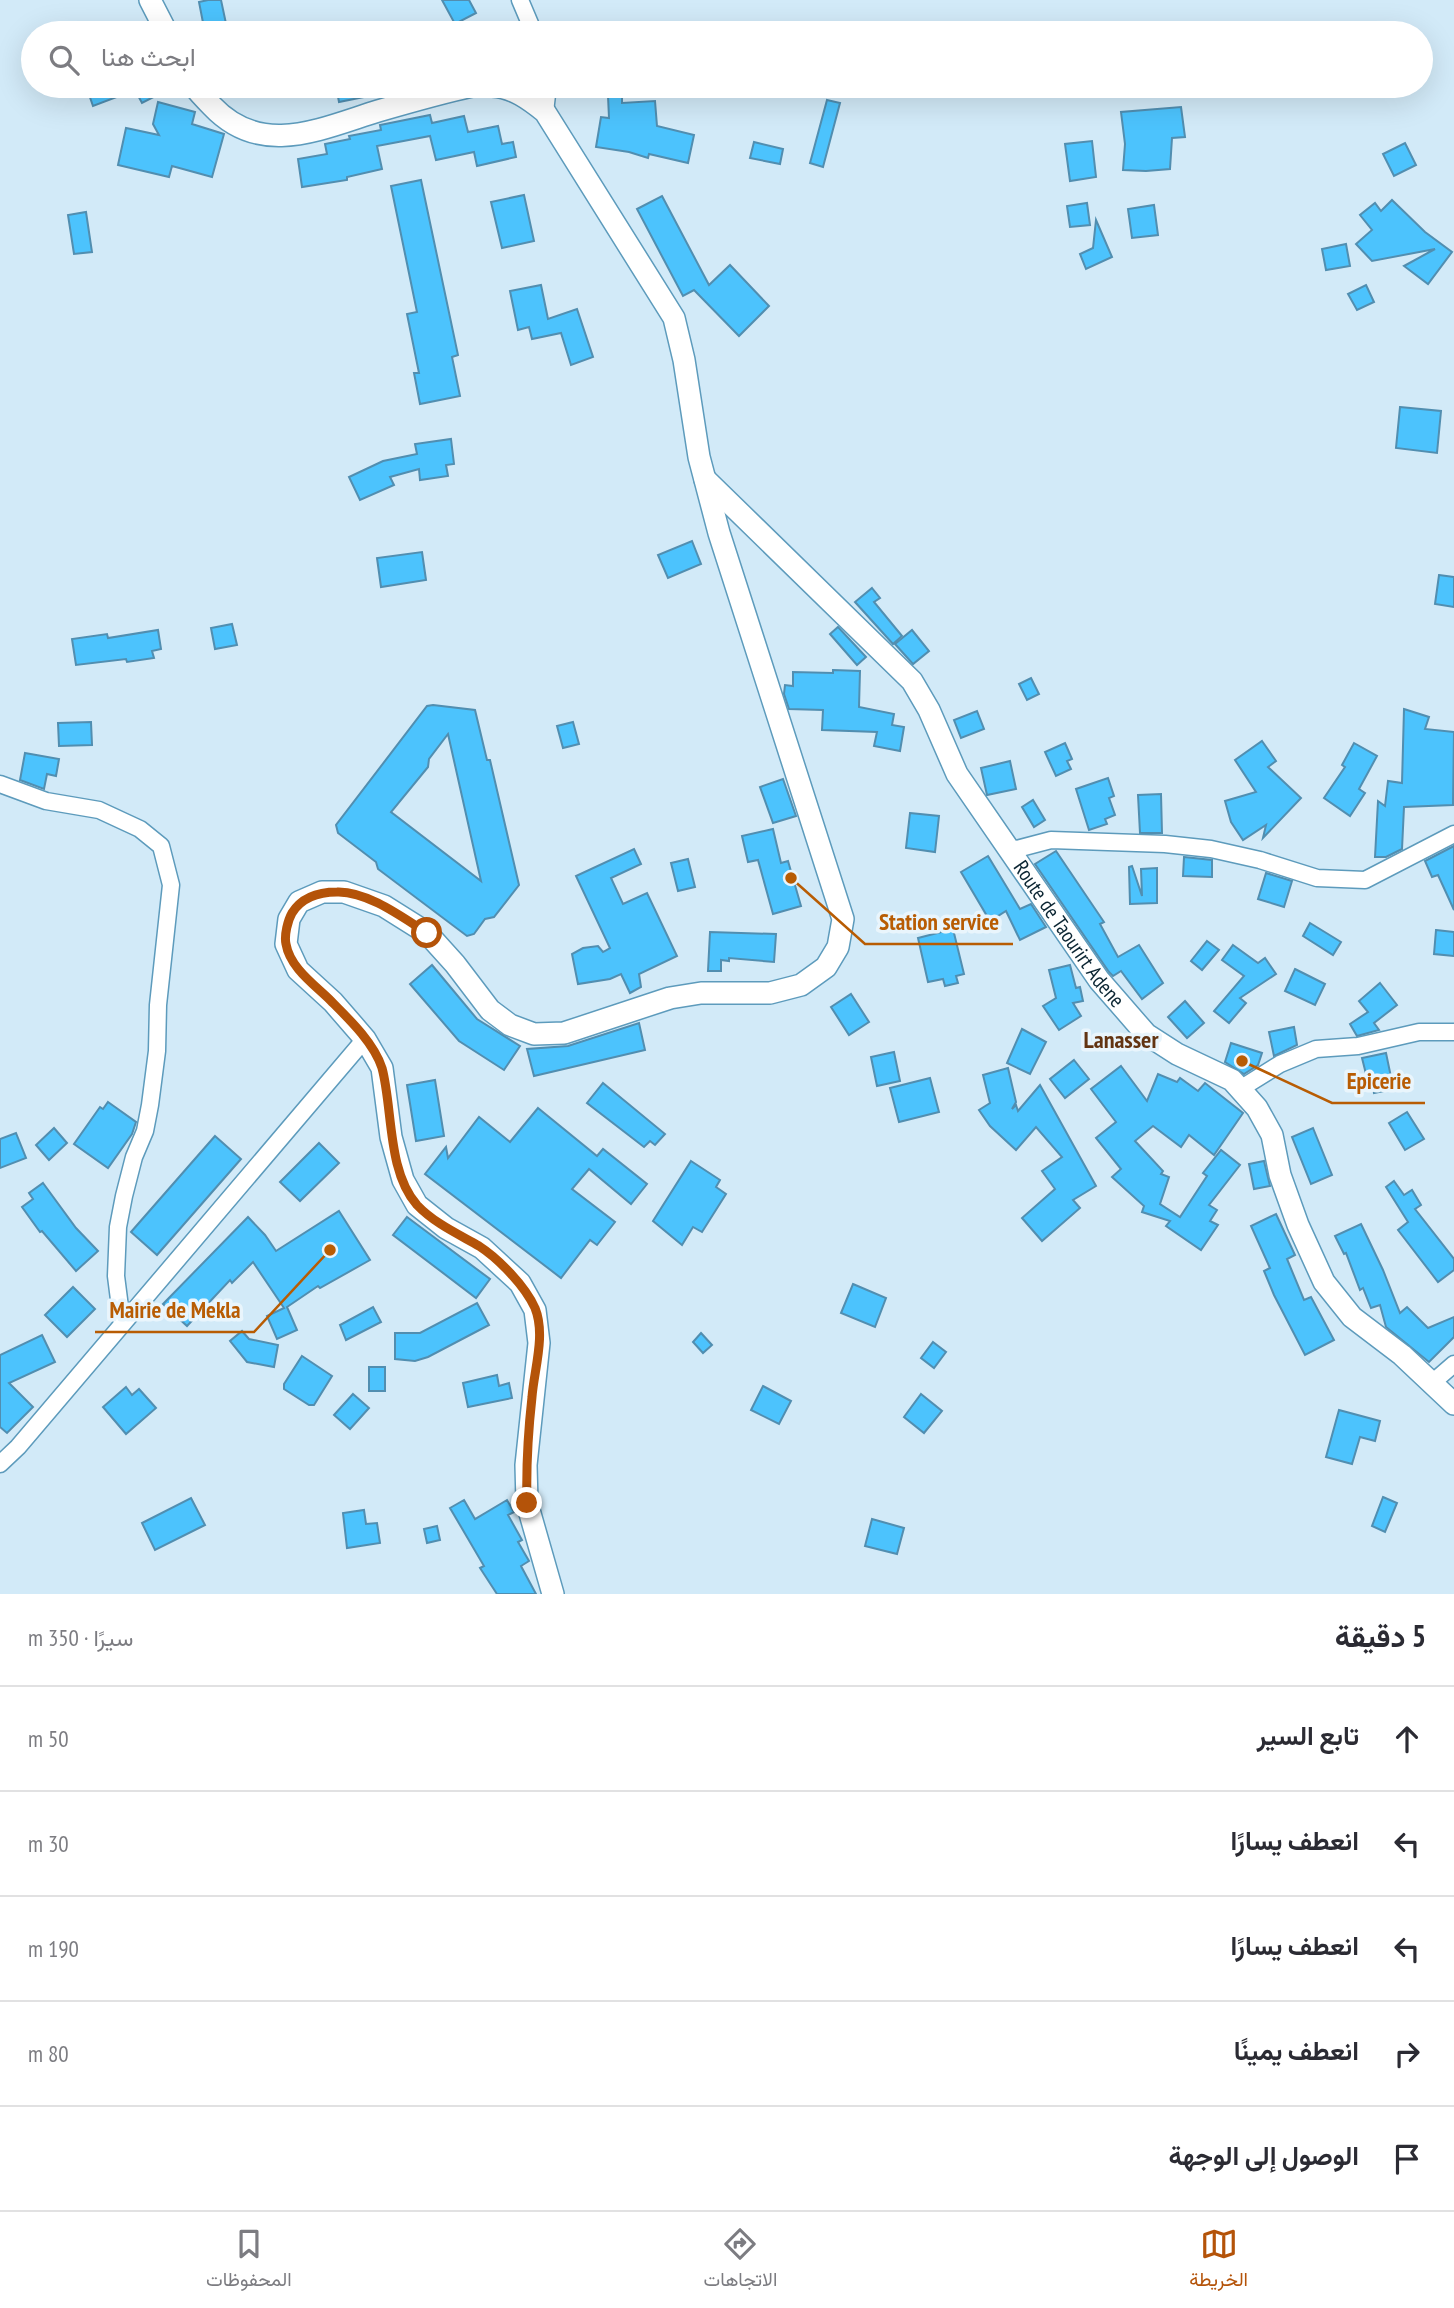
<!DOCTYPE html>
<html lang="ar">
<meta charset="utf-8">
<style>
:root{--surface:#fff;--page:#f2f2f3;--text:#2b2b33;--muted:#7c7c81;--line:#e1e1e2;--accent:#b45309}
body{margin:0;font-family:"PT Sans Narrow",Vazirmatn,sans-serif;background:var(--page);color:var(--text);direction:rtl}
.stop{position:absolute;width:21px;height:21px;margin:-16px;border:5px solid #b45309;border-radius:50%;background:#fff}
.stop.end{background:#b45309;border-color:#fff;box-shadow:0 2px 7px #0008}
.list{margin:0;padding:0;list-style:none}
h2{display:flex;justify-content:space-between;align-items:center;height:91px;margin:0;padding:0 28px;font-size:30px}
h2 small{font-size:23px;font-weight:400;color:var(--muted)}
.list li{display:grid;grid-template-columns:46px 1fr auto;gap:21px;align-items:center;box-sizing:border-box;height:105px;padding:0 28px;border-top:2px solid var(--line)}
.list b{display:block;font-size:26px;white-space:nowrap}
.list em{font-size:23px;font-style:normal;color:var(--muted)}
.icon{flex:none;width:38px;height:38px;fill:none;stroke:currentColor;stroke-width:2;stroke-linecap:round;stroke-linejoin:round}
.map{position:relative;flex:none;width:1454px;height:1594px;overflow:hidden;direction:ltr}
.search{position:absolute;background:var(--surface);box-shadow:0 7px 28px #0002;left:21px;right:21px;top:21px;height:77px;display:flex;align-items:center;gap:18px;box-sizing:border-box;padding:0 24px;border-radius:38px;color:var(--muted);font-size:26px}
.sheet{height:616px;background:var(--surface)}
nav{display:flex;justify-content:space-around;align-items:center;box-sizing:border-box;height:98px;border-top:2px solid var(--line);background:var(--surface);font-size:19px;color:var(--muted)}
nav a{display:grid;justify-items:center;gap:4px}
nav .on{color:var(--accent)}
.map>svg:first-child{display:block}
.building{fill:#4cc3fd;stroke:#518eb0;stroke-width:2;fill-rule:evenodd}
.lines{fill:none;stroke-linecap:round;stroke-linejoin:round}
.street-casing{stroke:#5d9bbc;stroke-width:19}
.secondary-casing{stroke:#5d9bbc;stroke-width:24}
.street{stroke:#fff;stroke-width:16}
.secondary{stroke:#fff;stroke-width:21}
.route{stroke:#b45309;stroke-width:9}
.labels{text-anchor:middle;stroke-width:7;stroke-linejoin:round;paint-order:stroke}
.street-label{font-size:21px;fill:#0b2532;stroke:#e9f5fc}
.quarter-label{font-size:24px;font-weight:bold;fill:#623412;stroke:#e9f5fc}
.leader{fill:none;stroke:#b85c03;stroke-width:2.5}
.callout-dot{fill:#b85c03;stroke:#e9f5fc;stroke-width:2.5}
.callout-label{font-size:23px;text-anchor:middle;font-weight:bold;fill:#b85c03;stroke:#e9f5fc;stroke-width:7;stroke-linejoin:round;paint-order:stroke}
</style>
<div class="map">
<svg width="1454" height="1594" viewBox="0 0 1454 1594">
<rect width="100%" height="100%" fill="#d2eaf8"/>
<g class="building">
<path d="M208,0H221L228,33H205L199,2Z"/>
<path d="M442,0H469L476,13L455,24Z"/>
<path d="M86,86H175L142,103L135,90L93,106Z"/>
<path d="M336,86H389V92L339,102Z"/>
<path d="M608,96H622V103L655,101L657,126L694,135L688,163L649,154L648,158L629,152L596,147L601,117L609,118Z"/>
<path d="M827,100L840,103L823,167L810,163Z"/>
<path d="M158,102L195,112L192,124L224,134L212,177L172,166L169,177L118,165L126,128L159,135L153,124Z"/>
<path d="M1181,107L1185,137L1172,138L1170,169L1146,171L1123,170L1125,144L1121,112Z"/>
<path d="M430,115L432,123L464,116L468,132L498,126L502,144L513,142L516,157L477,166L474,152L436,160L430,136L377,146L382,169L347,177V180L302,187L298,159L327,154L325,144L350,139L349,136L381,130L380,125Z"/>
<path d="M1092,141L1096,177L1070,181L1065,144Z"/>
<path d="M754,142L783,149L780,164L750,158Z"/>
<path d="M1405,143L1416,165L1394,176L1383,154Z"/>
<path d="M421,180L458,355L452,357L460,396L420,404L414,373H419L407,314L417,312L391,186Z"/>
<path d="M524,195L534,241L502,248L491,202Z"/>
<path d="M662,196L709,285L730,265L769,306L739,336L694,290L683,296L637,209Z"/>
<path d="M1392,200L1425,232L1452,252L1428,284L1404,266L1435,249L1372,261L1356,244L1372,230L1360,215L1375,203L1381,211Z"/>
<path d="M1087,203L1090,225L1070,227L1067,206Z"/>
<path d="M1154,205L1158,235L1132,238L1128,209Z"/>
<path d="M86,212L92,252L74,254L68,215Z"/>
<path d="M1096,220L1112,257L1086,269L1080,254L1093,248Z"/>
<path d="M1346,244L1350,266L1326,270L1322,249Z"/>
<path d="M541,285L548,319L577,309L593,357L571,365L561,333L532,339L529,327L518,330L510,291Z"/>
<path d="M1366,285L1374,302L1357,310L1348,294Z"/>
<path d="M1400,407L1441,411L1437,453L1396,448Z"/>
<path d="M451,439L454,464L446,465L448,476L420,480L419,469L390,477L394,485L360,500L349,477L383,461L417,454L415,444Z"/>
<path d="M692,541L701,564L668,578L658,555Z"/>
<path d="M422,552L426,580L381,587L377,558Z"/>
<path d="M1439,575L1454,577V607L1435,604Z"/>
<path d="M872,588L880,598L874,602L902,636L893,644L855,602Z"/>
<path d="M232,624L237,645L215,649L211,628Z"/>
<path d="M838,627L866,657L857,665L830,634Z"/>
<path d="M158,630L161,649L152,651L154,658L127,662L126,659L76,665L72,639L107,634L108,638Z"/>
<path d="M912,630L929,651L913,664L895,644Z"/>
<path d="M833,670L860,671L859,707L894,714L892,725L904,727L900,751L874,746L877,732L822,730L823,710L789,709L784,694L785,685L793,686V672L833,673Z"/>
<path d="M1031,678L1039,694L1027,700L1019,684Z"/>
<path d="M433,705L475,710L487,760H490L519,885L494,917L485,919L474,934L467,936L378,869L376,862L338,833L336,825L427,706ZM448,734L481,881L391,812L428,767L429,759Z"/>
<path d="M1404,709L1429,717L1425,729L1454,732L1453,805L1404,807L1402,849L1386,857H1375L1378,801L1385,806L1388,781L1402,783Z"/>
<path d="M977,711L984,729L961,738L954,720Z"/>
<path d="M91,722L92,745L59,746L58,723Z"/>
<path d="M573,722L579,744L563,748L557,726Z"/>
<path d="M1262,741L1276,761L1268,767L1301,798L1263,838L1266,825L1243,840L1231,822L1225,801L1256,792L1235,760Z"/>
<path d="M1065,743L1072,759L1067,761L1071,769L1056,776L1045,752Z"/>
<path d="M1354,743L1377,756L1359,789L1365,793L1350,816L1324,798L1345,767L1342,765Z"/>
<path d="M25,753L59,759L56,776L47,774L44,789L20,780Z"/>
<path d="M1010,761L1016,789L987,795L981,768Z"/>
<path d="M1108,778L1114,796L1109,798L1115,815L1105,819L1107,824L1089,830L1076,789Z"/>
<path d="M783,779L796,816L773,823L760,787Z"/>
<path d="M1161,794L1162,833H1140L1138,795Z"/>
<path d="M1033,800L1045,820L1034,827L1022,807Z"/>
<path d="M910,813L939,816L935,852L906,848Z"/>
<path d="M773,829L781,863L788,861L801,906L773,914L758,860L748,862L742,836Z"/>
<path d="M1454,846V910L1438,875L1432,877L1425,861Z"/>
<path d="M634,849L641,864L611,878L623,904L647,893L677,956L639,974L641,987L630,993L621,974L610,979L578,984L572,954L583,948L598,946L603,952L610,948L576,876Z"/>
<path d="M1056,851L1104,922L1100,924L1118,957L1139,945L1163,983L1142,999L1121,971L1113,976L1109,972L1035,864Z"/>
<path d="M988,856L1020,909L1031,904L1046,927L1020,940L1006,911L990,921L961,872Z"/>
<path d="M1184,857L1212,860V877L1183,876Z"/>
<path d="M688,859L695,887L678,891L671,863Z"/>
<path d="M1132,866L1142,896L1141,869L1157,868V903L1130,904L1129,867Z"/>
<path d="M1266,873L1292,881L1284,907L1258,899Z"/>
<path d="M1310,923L1341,942L1333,955L1303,936Z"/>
<path d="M953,929L964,974L956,976L958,983L945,986L943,979L928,982L918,938Z"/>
<path d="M1436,930L1454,932V956L1434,954Z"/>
<path d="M710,932L776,934L774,962L729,958V961L721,960V971H708Z"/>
<path d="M1207,941L1219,950L1202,970L1191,961Z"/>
<path d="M1233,945L1258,963L1265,958L1276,974L1240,998L1246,1003L1229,1023L1214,1011L1244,976L1222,960Z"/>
<path d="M432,965L477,1019L520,1046L504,1070L459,1041L410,984Z"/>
<path d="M1070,965L1076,988L1080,987L1083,1001L1073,1003L1081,1016L1059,1030L1043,1006L1056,998L1049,970Z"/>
<path d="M1295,969L1325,984L1315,1005L1285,991Z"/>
<path d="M1380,983L1397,1005L1374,1023L1379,1030L1357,1036L1350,1024L1368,1012L1359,1001Z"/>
<path d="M851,994L869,1022L849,1035L831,1007Z"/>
<path d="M1185,1001L1204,1023L1187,1038L1168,1017Z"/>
<path d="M639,1023L645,1050L534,1076L527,1049L568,1046Z"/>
<path d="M1294,1027L1297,1045L1274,1056L1269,1032Z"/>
<path d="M1022,1029L1046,1042L1030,1074L1007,1063Z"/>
<path d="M1231,1043L1262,1053L1258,1065L1244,1074L1225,1062Z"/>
<path d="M894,1052L900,1081L877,1086L871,1057Z"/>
<path d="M1386,1053L1391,1077L1387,1078L1389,1090L1374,1093L1372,1081L1368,1082L1362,1058Z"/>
<path d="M1074,1060L1089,1079L1065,1098L1050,1079Z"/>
<path d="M1121,1066L1147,1101L1158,1074L1177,1082L1180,1078L1198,1091L1205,1083L1243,1113L1214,1155L1189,1135L1181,1147L1153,1126L1135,1141L1163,1171L1161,1174L1169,1177L1160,1204L1180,1217L1207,1176L1203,1173L1221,1150L1240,1165L1209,1205L1217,1210L1210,1221L1218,1225L1201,1250L1166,1226L1170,1221L1142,1212L1144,1206L1112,1177L1121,1169L1096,1138L1116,1122L1091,1089Z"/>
<path d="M1008,1068L1016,1102L1012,1109L1016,1105L1018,1111L1040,1085L1096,1186L1073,1200L1080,1208L1042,1241L1022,1218L1055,1189L1042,1171L1062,1157L1036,1127L1016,1150L990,1126L979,1110L990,1103L983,1075Z"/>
<path d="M930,1078L939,1112L899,1122L890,1088Z"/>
<path d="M435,1080L444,1136L416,1141L407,1085Z"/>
<path d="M603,1083L665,1134L655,1145L650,1141L644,1147L587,1103Z"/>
<path d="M108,1102L136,1122L132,1134L108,1168L74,1144L100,1107L103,1109Z"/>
<path d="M538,1108L597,1156L603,1149L647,1184L631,1204L589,1169L572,1189L615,1222L597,1245L590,1240L561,1278L425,1174L446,1147L448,1158L479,1117L510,1142Z"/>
<path d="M1407,1112L1424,1139L1405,1150L1389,1123Z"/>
<path d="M54,1128L67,1143L49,1160L36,1145Z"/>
<path d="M1313,1128L1332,1175L1311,1184L1292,1137Z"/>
<path d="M16,1133L26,1158L0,1168V1139Z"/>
<path d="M215,1136L241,1159L157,1255L131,1232Z"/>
<path d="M319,1143L339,1163L300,1201L280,1182Z"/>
<path d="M691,1161L720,1180L716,1187L726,1194L702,1232L693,1227L682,1245L653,1221Z"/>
<path d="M1264,1161L1270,1186L1254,1189L1249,1164Z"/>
<path d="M1394,1181L1404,1195L1412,1190L1421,1205L1415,1209L1454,1259V1270L1438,1282L1398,1230L1408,1222L1386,1187Z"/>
<path d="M43,1183L76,1228L98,1251L76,1271L42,1231L40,1232L22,1207L33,1199L29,1193Z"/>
<path d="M339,1211L370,1260L320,1288L318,1286L287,1307L297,1330L277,1339L267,1316L284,1308L253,1262L232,1283L230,1280L187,1326L163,1304L248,1217L265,1235L276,1251Z"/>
<path d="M1276,1214L1295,1255L1287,1259L1304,1300L1311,1297L1334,1340L1305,1355L1274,1295L1264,1271L1270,1268L1251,1226Z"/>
<path d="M407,1217L490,1279L476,1298L393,1235Z"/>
<path d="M1361,1224L1383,1270L1400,1313L1407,1307L1428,1328L1454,1317V1337L1429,1362L1386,1327L1380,1305L1371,1308L1363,1288L1360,1290L1346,1253L1344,1254L1335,1236Z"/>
<path d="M853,1284L886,1298L875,1327L841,1313Z"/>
<path d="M73,1287L95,1309L67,1337L45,1315Z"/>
<path d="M477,1303L489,1325L428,1357L415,1361L395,1359V1333H420Z"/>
<path d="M373,1307L381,1322L346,1340L340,1325Z"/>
<path d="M242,1331L249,1339L278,1345L274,1367L247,1362L230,1341Z"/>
<path d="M701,1333L712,1345L703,1353L693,1342Z"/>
<path d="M42,1335L55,1362L9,1383L33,1407L7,1433L0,1427V1355Z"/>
<path d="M933,1342L946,1352L934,1368L921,1358Z"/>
<path d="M302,1356L332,1376L314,1405H309L284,1389V1384Z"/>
<rect x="369" y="1367" width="16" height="24"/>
<path d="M497,1375L499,1386L509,1383L512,1398L468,1407L463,1383Z"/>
<path d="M763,1386L791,1401L779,1424L751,1410Z"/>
<path d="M126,1387L132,1395L139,1389L156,1408L126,1434L103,1407Z"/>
<path d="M353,1394L369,1408L350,1429L334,1415Z"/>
<path d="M921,1394L942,1411L924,1433L904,1417Z"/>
<path d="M1339,1410L1380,1421L1375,1441L1360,1437L1352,1464L1326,1457Z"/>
<path d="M1383,1497L1397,1503L1385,1532L1372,1526Z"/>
<path d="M191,1498L205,1525L155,1550L142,1523Z"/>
<path d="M464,1500L475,1519L507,1500L514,1512L508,1515L522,1540L518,1542L529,1561L521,1566L536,1594H497L480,1568L484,1566L450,1508Z"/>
<path d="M364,1510L366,1524L377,1523L380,1543L347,1548L343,1513Z"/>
<path d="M872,1519L904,1528L897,1554L865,1546Z"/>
<path d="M437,1526L440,1540L427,1543L424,1529Z"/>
</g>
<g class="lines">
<defs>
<g id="street">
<path d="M520,0L534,33"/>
<path d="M545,112L548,86"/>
<path d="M0,784L46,801L99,810L140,829L161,846L171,885L158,1005L157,1051L150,1105L145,1131L134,1157L124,1196L118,1227L116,1276L122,1323"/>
<path d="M1009,851L1051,840L1165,844L1211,849L1260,860L1317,878L1365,880L1454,834"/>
<path d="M1240,1089L1280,1064L1316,1049L1358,1046L1419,1032H1454"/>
<path d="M1432,1383L1454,1364"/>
<path d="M0,1464L18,1447L365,1039"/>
</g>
<g id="secondary">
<path d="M150,0L167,33"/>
<path d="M194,86C199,93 206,100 212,106C261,158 320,129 378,111C409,102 440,93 472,86"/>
<path d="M492,86C513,87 530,100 545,112L674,318L684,360L699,457L719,533L843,919L838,947L826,967L801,985L770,993H701L670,998L564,1033L534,1034L510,1025L490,1010L455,964L427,933L384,906L344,892H322L299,902L289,919L286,944L298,970L333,1002L365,1039L382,1068L391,1137L403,1180L417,1205L446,1228L482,1248L520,1283L535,1310L539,1343L526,1465L527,1503L553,1594"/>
<path id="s1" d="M705,479L912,681L929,710L957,774L1099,980L1146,1034L1177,1054L1232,1080L1257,1108L1272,1135L1280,1175L1298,1225L1324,1282L1352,1317L1402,1355L1454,1404"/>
</g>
</defs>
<use href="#street" class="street-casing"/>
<use href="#secondary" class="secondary-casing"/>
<use href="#street" class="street"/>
<use href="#secondary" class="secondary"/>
</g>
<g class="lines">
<path class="route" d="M427,933C402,917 367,891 337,892C318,892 302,897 292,913C288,920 284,935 286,944C290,968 315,985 331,1001C349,1019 374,1043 382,1068C393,1109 387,1171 417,1205C434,1223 458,1234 479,1246C499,1259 525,1286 535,1308C546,1335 534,1370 532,1397C528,1433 526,1467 527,1503"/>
</g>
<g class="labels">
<g class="street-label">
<text dy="7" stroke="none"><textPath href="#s1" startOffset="588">Route de Taourirt Adene</textPath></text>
</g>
<g class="quarter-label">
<text x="1121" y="1048">Lanasser</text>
</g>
</g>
<path class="leader" d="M791 878L865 944H1013M1242 1061L1332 1103H1425M330 1250L254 1332H95"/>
<g class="callout-dot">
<circle cx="791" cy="878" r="7"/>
<circle cx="1242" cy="1061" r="7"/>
<circle cx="330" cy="1250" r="7"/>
</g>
<g class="callout-label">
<text x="939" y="930">Station service</text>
<text x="1379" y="1089">Epicerie</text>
<text x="175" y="1318">Mairie de Mekla</text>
</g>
</svg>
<div class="stop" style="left:427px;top:933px"></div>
<div class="stop end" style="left:527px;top:1503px"></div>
<div class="search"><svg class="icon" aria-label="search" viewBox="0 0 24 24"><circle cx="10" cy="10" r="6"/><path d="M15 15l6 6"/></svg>ابحث هنا</div>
</div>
<section class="sheet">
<h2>5 دقيقة<small>سيرًا · 350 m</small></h2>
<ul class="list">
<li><svg class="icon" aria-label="ahead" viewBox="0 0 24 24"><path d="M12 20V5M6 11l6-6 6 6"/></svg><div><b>تابع السير</b></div><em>50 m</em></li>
<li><svg class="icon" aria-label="left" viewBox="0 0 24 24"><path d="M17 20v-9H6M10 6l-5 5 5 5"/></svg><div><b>انعطف يسارًا</b></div><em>30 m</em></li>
<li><svg class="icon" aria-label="left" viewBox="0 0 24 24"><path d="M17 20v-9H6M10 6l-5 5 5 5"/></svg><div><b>انعطف يسارًا</b></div><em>190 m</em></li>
<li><svg class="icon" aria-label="right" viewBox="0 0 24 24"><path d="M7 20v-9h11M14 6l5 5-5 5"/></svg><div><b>انعطف يمينًا</b></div><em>80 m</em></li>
<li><svg class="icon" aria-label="arrive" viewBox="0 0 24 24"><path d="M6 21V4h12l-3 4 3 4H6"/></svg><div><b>الوصول إلى الوجهة</b></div></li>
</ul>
</section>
<nav>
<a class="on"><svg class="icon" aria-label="map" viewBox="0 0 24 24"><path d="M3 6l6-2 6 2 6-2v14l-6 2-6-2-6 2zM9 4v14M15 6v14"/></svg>الخريطة</a>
<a><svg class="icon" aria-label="directions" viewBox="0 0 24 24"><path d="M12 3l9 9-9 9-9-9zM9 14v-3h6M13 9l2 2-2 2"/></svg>الاتجاهات</a>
<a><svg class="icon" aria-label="saved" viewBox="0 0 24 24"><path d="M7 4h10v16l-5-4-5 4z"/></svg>المحفوظات</a>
</nav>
